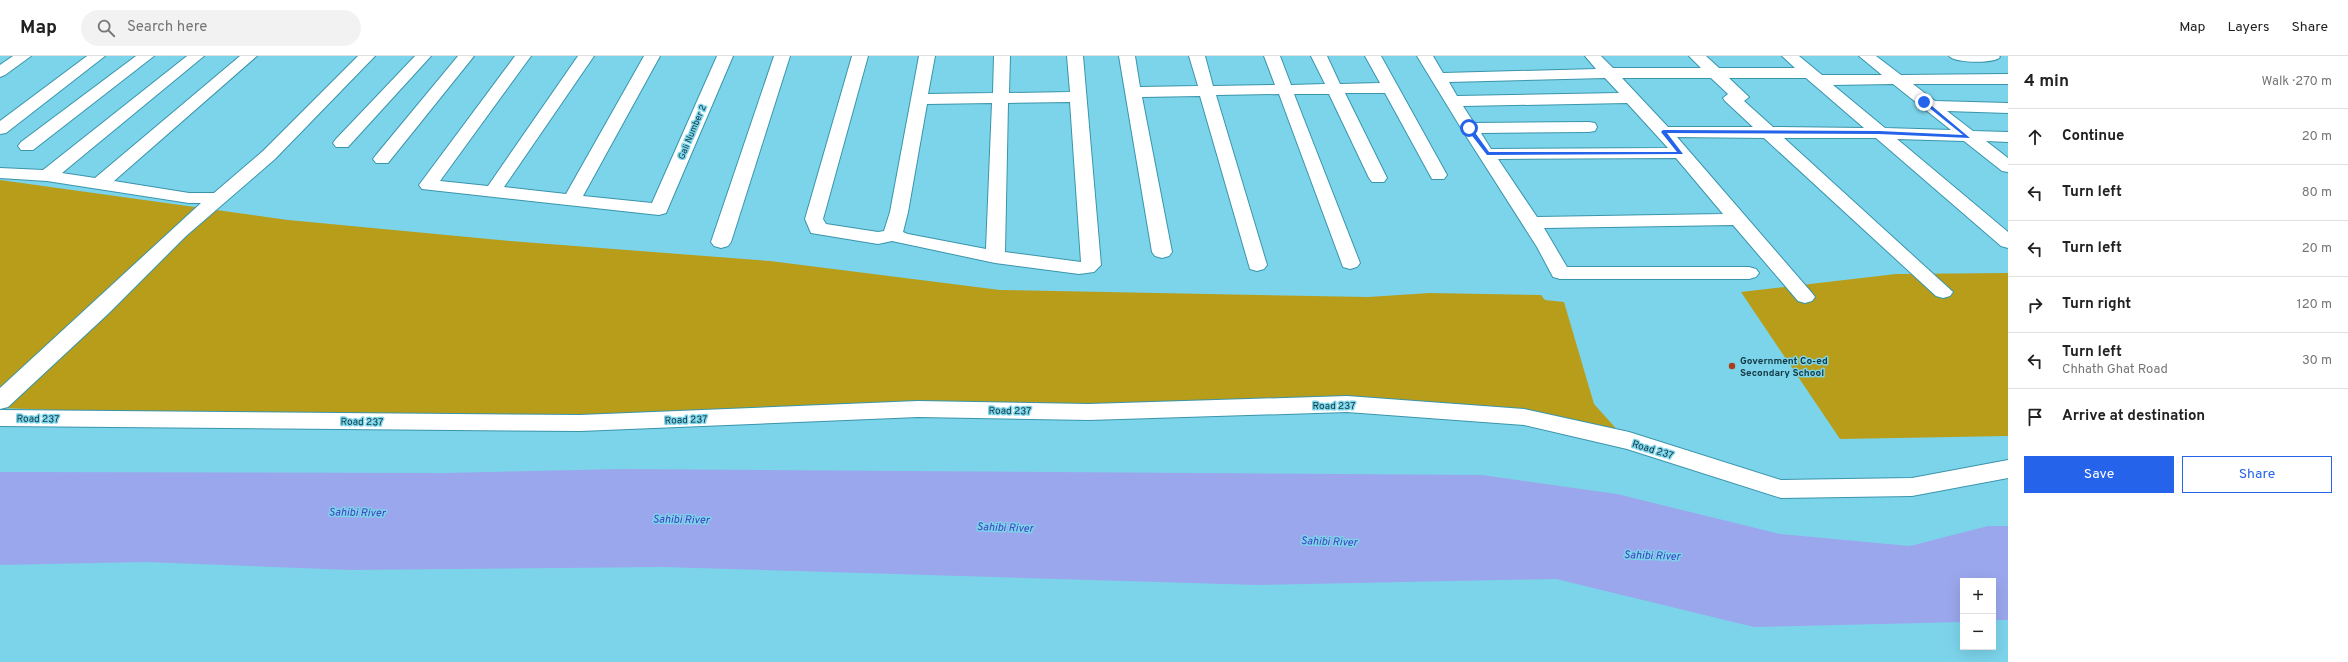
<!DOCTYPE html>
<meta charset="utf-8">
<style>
:root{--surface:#fff;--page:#f2f2f2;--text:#222;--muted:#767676;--line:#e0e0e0;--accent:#2563eb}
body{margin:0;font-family:Overpass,sans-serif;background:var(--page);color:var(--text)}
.controls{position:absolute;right:12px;bottom:12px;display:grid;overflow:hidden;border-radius:0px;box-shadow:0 4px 16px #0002}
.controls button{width:36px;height:36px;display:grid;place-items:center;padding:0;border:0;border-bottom:1px solid var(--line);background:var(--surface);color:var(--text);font:20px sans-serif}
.stop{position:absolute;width:12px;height:12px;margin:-9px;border:3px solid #2563eb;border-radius:50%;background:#fff}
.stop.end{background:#2563eb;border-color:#fff;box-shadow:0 1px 4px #0008}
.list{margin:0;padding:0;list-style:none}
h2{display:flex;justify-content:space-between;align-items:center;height:52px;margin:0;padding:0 16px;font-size:17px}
h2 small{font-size:13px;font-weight:400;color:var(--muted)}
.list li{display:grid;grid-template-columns:26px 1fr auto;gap:12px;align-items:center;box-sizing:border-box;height:56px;padding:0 16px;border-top:1px solid var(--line)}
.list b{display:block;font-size:15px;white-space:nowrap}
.list p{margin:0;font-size:13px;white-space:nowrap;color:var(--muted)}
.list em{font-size:13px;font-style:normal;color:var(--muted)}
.actions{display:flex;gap:8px;padding:12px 16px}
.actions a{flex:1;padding:9px 0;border:1px solid var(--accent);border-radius:0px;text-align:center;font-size:14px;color:var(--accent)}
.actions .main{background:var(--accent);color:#fff}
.icon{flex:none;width:22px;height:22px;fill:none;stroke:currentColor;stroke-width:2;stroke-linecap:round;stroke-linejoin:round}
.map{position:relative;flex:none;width:2008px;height:606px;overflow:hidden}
header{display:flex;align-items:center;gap:24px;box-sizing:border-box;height:56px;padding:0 20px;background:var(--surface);border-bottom:1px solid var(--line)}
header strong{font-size:19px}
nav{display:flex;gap:22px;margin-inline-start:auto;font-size:14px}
.search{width:280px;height:36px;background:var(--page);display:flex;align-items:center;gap:10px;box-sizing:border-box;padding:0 14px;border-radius:22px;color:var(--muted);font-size:15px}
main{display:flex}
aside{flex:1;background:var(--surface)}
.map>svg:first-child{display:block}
.green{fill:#b79d19}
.water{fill:#9ba7ec}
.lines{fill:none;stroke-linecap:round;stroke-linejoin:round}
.street-casing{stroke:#3a95ab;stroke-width:2}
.secondary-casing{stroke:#3a95ab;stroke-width:2}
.street{fill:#fff;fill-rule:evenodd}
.secondary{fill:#fff;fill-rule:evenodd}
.route{fill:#2563eb}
.poi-dot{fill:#a63e20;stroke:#7cd4eb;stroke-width:1.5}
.labels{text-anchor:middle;stroke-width:3;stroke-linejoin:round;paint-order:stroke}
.far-street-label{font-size:9px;fill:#123841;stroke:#7cd4eb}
.poi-label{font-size:10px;font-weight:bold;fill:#123841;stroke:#7cd4eb;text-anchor:start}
.street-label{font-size:10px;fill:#123841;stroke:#7cd4eb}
.water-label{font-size:11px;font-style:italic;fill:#3f39be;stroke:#7cd4eb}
</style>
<header>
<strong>Map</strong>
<div class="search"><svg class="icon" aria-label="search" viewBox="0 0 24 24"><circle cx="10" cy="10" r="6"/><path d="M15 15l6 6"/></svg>Search here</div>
<nav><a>Map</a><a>Layers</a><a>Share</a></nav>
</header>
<main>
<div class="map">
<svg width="2008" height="606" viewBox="0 0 2008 606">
<rect width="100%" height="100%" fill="#7cd4eb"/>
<g class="green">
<path d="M0,124L288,164L510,185L770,205L1000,234L1368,241L1430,237L1541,239L1545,244L1564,246L1594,348L1621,378L1507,354C1005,358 502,370 0,352Z"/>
<path d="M2008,217V380L1840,383L1741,236L1896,218Z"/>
</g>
<path class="water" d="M622,413L1482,419L1617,438L1780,478L1910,490L1988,470H2008V564H1993V525H1963V566L1754,571L1556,523L1257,529L661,511L350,514L145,506L0,509V416L446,417Z"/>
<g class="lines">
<defs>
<g id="street">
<path d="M13,0H31L5,19L0,21V9Z"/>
<path d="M87,0H105L6,77L0,78V65Z"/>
<path d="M136,0H154L33,94H21L18,90L21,86Z"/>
<path d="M187,0H204L62,117L95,122L240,0H257L114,125L189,137H214L263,95L358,0H375L275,103L186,180L109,257L8,351L0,353V332L201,147H189L47,125L0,122V112L43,114Z"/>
<path d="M415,0H431L348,91H336L333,87L336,83Z"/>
<path d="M458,0H474L388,107H376L373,103L376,99Z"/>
<path d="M515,0H531L440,125L488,130L578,0H594L504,131L566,138L644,0H660L583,140L652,147L717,0H733L666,157L659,159L422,133L419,129L422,125Z"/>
<path d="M774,0H790L731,186L728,190L721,192L714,190L711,186Z"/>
<path d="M852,0H868L823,163L826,168L878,176L884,175L890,156L919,0H935L928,38L993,37L994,0H1010L1009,37L1070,36L1067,0H1083L1101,209L1094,216L1079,218L995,207L892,185L878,188L811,177L805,163ZM1070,46L1081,206L1005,196L1008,47ZM992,47L986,193L908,178L903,176L908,156L927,48Z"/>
<path d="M1119,0H1135L1140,31L1198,30L1189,0H1205L1213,30L1275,29L1264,0H1280L1291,29L1325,28L1311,0H1327L1340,28L1380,27L1365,0H1381L1447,119L1444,123H1432L1385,37H1345L1387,122L1384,126H1372L1369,122L1329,38H1294L1360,207L1357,211L1350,213L1343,211L1279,38L1216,39L1267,209L1264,213L1257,215L1250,213L1200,40L1142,41L1172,196L1169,200L1162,202L1155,200L1152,196Z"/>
<path d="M1417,0H1433L1443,17L1596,13L1585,0H1601L1613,12H1701L1689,0H1706L1719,12H1795L1782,0H1799L1822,19H1882L1859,0H1876L1901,19L2008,18V28H1913L1935,45L2008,47V57L1947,55L1973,75L2008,76V86L1986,85L2008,102V116L2002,115L1964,85L1897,83L2008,176V192L2001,190L1876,82H1784L1953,236L1950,240L1943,242L1936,240L1764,82L1677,81L1812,237L1815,241L1812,245L1805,247L1798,245L1733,169L1544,172L1567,211H1749L1756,213L1759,217L1756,221L1749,223H1560L1553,221L1537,191L1461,72ZM1605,22L1619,37L1457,40L1449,26ZM1622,22H1711L1728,38L1723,42L1725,45L1753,71H1668ZM1729,22H1806L1864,72L1773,71L1744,45L1749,41ZM1893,28L1951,74L1885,72L1833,29ZM1627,47L1668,92L1491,93L1481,77L1589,76L1595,75L1597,71L1595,67L1589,66L1474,67L1463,50ZM1676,102L1723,158L1537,161L1498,103Z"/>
<path d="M1949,0H1999L2000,1C1995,8 1954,7 1949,0Z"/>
</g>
<path id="secondary" d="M1347,340L1524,353L1629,376L1781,424L1912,422L2008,404V422L1912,440L1781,442L1627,393L1524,369L1347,356L1089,364L918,361L580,375L0,370V354L580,359L918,345L1089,348Z"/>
</defs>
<use href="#street" class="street-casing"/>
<use href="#secondary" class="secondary-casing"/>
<use href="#street" class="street"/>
<use href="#secondary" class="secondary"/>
</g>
<path class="route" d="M1926,45L1970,82L1879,78L1667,77L1683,98L1487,99L1466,72L1471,71L1489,96H1677L1661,76L1663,74L1879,75L1963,79L1922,46Z"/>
<circle class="poi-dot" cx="1732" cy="310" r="4"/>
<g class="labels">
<g class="far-street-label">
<text transform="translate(692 76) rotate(-67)" y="3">Gali Number 2</text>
</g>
<g class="poi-label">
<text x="1740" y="308">Government Co-ed<tspan x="1740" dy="12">Secondary School</tspan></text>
</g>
<g class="street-label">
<text x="1334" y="353">Road 237</text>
<text transform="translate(1010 354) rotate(1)" y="4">Road 237</text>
<text transform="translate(38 362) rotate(1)" y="4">Road 237</text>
<text transform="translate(686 363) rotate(-2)" y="4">Road 237</text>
<text transform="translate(362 365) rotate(1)" y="4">Road 237</text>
<text transform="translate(1653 393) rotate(17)" y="4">Road 237</text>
</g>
<g class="water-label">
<text transform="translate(357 456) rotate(1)" y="4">Sahibi River</text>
<text transform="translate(681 463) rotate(1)" y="4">Sahibi River</text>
<text transform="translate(1005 471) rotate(2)" y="4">Sahibi River</text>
<text transform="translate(1329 485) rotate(2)" y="4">Sahibi River</text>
<text transform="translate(1652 499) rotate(2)" y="4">Sahibi River</text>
</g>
</g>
</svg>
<div class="controls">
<button>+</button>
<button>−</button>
</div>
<div class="stop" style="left:1469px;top:72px"></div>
<div class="stop end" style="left:1924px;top:46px"></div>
</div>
<aside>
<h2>4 min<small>Walk · 270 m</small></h2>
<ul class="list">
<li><svg class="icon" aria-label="ahead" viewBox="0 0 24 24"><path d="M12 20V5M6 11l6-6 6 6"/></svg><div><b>Continue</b></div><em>20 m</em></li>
<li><svg class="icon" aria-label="left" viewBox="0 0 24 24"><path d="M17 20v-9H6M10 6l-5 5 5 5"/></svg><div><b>Turn left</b></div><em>80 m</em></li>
<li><svg class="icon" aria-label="left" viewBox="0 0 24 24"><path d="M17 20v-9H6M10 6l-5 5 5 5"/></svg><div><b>Turn left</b></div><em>20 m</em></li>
<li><svg class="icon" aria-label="right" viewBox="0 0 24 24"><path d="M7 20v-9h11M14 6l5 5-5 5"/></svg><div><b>Turn right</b></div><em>120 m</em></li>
<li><svg class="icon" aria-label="left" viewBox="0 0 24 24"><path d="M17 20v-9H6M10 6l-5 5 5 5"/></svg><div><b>Turn left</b><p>Chhath Ghat Road</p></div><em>30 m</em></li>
<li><svg class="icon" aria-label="arrive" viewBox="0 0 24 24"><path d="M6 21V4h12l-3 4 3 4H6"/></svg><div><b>Arrive at destination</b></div></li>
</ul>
<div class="actions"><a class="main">Save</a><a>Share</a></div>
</aside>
</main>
